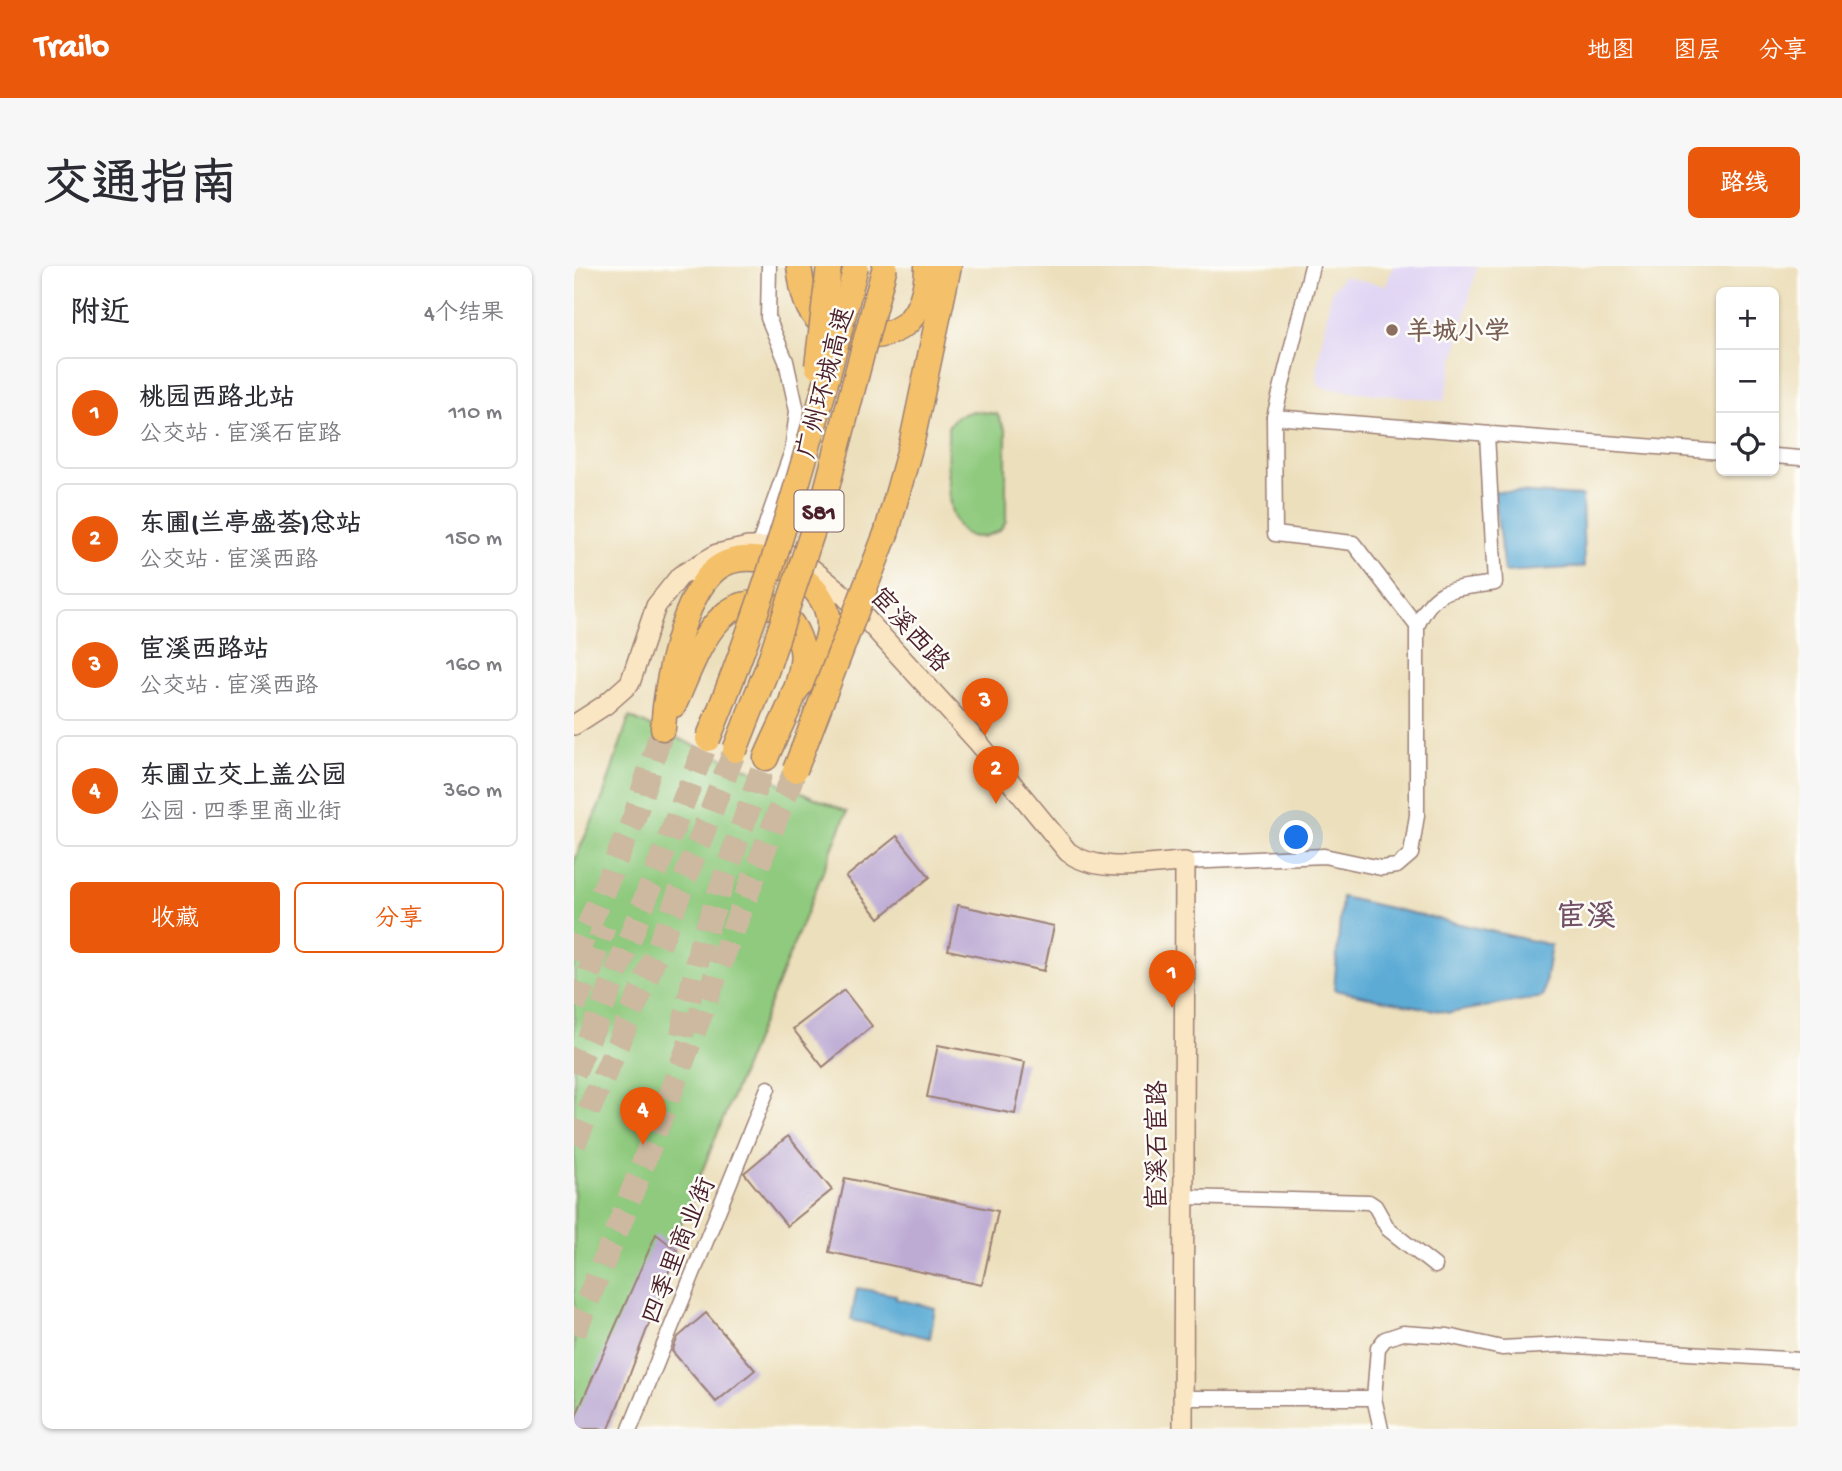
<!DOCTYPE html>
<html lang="zh">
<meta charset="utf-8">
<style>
:root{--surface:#fff;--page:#f7f7f7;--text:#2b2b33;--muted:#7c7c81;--line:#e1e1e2;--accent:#ea580c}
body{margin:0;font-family:"Gochi Hand","LXGW WenKai TC",sans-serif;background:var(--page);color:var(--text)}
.controls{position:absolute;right:21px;top:21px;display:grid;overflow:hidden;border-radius:10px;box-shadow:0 2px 5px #0004}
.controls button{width:63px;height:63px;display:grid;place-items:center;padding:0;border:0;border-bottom:2px solid var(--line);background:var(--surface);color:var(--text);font:35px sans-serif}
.you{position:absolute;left:723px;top:572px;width:24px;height:24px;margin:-18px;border:5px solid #fff;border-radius:50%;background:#1a73e8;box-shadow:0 0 0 10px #1a73e833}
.badge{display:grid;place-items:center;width:46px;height:46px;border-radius:50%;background:var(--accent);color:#fff;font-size:23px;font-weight:700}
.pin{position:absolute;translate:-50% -58px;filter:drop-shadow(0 2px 4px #0008)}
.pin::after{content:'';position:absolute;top:37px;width:24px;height:21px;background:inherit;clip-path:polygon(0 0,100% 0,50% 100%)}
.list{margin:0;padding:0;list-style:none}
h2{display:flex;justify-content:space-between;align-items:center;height:91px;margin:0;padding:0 28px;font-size:30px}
h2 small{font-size:23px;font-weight:400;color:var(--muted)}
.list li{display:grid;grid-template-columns:46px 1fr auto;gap:21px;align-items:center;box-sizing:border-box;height:112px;margin:0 14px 14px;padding:0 14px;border:2px solid var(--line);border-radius:10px}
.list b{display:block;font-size:26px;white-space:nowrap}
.list p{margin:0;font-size:23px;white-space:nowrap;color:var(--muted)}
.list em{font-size:23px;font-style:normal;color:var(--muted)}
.actions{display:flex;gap:14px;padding:21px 28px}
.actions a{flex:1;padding:16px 0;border:2px solid var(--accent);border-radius:10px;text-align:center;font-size:24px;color:var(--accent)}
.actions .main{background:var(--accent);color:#fff}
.icon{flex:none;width:38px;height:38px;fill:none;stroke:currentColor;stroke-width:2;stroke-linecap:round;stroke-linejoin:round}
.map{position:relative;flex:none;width:1226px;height:1163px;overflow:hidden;border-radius:10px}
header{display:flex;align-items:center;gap:42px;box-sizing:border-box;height:98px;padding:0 35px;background:var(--accent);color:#fff}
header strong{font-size:33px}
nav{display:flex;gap:38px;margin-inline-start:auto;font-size:24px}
.intro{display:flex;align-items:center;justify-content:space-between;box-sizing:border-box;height:168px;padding:0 42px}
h1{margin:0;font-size:49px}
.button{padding:18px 32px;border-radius:10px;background:var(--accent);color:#fff;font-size:24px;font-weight:700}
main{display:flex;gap:42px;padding:0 42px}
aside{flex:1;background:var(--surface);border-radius:10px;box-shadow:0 2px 5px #0004}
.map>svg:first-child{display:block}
.built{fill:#e0d4f4}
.green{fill:#90ca7f;stroke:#6d7455;stroke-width:2}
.water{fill:#5babd5;stroke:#526580;stroke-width:2}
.building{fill:#bdabd4}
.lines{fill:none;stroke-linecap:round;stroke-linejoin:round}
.highway-tunnel{stroke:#ccb99f;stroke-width:24;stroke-dasharray:24 12;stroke-linecap:butt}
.street-casing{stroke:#9b7f74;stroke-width:17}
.secondary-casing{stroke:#9b7f74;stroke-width:22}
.highway-casing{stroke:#9b7f74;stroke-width:27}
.street{stroke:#fff;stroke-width:14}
.secondary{stroke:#fbe6c3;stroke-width:19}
.highway{stroke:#f4c16a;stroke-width:24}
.highway-bridge-casing{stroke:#9b7f74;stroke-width:27;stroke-linecap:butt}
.highway-bridge{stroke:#f4c16a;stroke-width:24}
.education-dot{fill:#8d6e63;stroke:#fdfcf7;stroke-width:2.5}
.labels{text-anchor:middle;stroke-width:5;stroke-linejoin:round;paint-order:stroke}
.shield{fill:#fdfcf7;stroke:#806168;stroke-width:2}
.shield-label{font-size:24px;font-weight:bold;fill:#4a1f2b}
.education-label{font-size:26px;font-weight:bold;fill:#785e54;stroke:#fdfcf7;text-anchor:start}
.street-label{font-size:26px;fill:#4a1f2b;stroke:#fdfcf7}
.quarter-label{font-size:30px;font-weight:bold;fill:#725066;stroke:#fdfcf7}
</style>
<header>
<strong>Trailo</strong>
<nav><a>地图</a><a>图层</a><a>分享</a></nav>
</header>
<div class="intro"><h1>交通指南</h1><a class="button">路线</a></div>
<main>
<aside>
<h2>附近<small>4个结果</small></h2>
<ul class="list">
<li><span class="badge">1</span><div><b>桃园西路北站</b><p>公交站 · 宦溪石宦路</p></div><em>110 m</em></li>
<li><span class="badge">2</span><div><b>东圃(兰亭盛荟)总站</b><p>公交站 · 宦溪西路</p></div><em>150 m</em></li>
<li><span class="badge">3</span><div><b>宦溪西路站</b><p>公交站 · 宦溪西路</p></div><em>160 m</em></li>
<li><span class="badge">4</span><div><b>东圃立交上盖公园</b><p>公园 · 四季里商业街</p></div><em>360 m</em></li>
</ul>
<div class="actions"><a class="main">收藏</a><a>分享</a></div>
</aside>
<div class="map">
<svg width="1226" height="1163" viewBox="0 0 1226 1163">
<rect width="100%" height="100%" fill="#fdfcf7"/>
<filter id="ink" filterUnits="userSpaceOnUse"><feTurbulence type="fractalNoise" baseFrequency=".0143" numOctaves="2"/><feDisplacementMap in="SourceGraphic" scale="14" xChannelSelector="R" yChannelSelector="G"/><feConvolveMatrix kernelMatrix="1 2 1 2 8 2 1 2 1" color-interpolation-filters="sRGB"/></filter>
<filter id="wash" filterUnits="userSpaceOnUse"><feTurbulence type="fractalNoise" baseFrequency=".00686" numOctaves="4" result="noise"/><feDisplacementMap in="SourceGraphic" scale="28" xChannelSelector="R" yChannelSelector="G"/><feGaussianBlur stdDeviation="1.57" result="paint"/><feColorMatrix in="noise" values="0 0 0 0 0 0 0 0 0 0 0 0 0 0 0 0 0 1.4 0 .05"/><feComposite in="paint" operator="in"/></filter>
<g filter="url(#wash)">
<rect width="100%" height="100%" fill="#ecdfbc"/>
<path class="built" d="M819,0H903L870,135L756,123L744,119L743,102L757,26L769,10L812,20Z"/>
<g class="green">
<path d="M399,145L423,148L432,165V255L426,264C361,299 375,193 374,161L381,151Z"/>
<path d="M55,451L273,546L24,1163H0V595L29,531Z"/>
</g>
<g class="water">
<path d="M920,225L1008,230L1010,301L930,306Z"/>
<path d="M768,631L977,679L969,731L875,747L760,724Z"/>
<path d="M283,1022L322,1029V1033L361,1042L356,1072L277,1054Z"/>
</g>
<g id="blocks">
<g class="building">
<path d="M323,570L356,611L305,652L272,611Z"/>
<path d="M384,639L480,660L470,705L374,684Z"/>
<path d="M270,724L298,760L249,801L219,763Z"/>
<path d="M364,779L451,796L441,848L353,831Z"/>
<path d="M214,870L258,924L213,960L170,907Z"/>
<path d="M271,912L424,945L408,1019L255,986Z"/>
<path d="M82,968L103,984L35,1163H0V1154Z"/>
<path d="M132,1047L181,1104L142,1136L98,1085L104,1071Z"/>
</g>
</g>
</g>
<g filter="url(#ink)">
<use href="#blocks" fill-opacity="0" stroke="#9b7f74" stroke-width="2"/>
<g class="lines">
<g class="highway-tunnel">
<path d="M0,694L60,552L89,462"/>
<path d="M0,740L16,705L30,660"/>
<path d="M108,769L126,682L192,492"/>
<path d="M0,807L33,731L134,473"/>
<path d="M0,878L69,721L161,484"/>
<path d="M0,1067L50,947L221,504"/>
</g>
<defs>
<g id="street">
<path d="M700,151L1147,186"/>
<path d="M1200,190L1226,192"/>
<path d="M184,281L218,185L223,145L212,95L194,52L195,0"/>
<path d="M843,360C862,318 880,324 921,317L913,168"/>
<path d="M611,596L750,590L807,602L823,600L837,588L843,549V360L779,277L701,268L700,151L738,0"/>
<path d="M608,931L795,936L801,940L814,963L861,1000"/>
<path d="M608,1132H800"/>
<path d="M56,1163L194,822"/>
<path d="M807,1163L800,1132L804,1082L811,1073L829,1067L874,1070L928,1082L987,1079L1226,1094"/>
</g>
<path id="secondary" d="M0,459L31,439L56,417L82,340L106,310L143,288L174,281H194L226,293L272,331L403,475L494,586C525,609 575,597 611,596L609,1163"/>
<g id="highway">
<path d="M225,0C227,14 229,30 235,42C253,75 301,79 330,59C347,47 353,19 353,0"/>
<path d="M313,265L338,175L375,0"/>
<path d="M100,439C117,404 137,330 187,338C196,339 204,342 210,349C222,360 231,381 228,397C224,430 204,462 192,492"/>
<path d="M89,462C92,419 107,332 142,303C179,274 255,311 255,359C255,386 234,409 219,428"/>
</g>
</defs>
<use href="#street" class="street-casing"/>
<use href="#secondary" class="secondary-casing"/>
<use href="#highway" class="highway-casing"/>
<use href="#street" class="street"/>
<use href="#secondary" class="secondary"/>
<use href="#highway" class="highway"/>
<defs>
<g id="highway-bridge">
<path d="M243,100L255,0"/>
<path d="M134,473C197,320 242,161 282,0"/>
<path d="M161,484L193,403L252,225L311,0"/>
<path d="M221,504L313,265"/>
</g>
</defs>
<use href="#highway-bridge" class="highway-bridge-casing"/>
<use href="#highway-bridge" class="highway-bridge"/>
</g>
</g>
<circle class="education-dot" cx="818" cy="64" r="7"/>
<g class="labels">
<rect class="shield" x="220.5" y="224.5" width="49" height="41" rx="5"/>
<g class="shield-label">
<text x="245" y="253">S81</text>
</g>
<g class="education-label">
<text x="832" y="73">羊城小学</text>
</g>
<g class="street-label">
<text transform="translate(250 116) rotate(-75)" y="9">广州环城高速</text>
<text transform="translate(337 363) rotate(48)" y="9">宦溪西路</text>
<text transform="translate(582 879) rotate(-90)" y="9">宦溪石宦路</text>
<text transform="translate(103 984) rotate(-68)" y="9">四季里商业街</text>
</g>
<g class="quarter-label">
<text x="1012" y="659">宦溪</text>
</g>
</g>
</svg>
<div class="controls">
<button>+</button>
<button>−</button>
<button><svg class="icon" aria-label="locate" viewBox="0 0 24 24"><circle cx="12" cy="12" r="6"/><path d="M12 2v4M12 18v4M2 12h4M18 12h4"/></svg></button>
</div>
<div class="you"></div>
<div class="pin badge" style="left:598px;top:742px">1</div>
<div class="pin badge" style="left:422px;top:538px">2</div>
<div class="pin badge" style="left:411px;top:470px">3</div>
<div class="pin badge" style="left:69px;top:879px">4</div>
</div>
</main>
